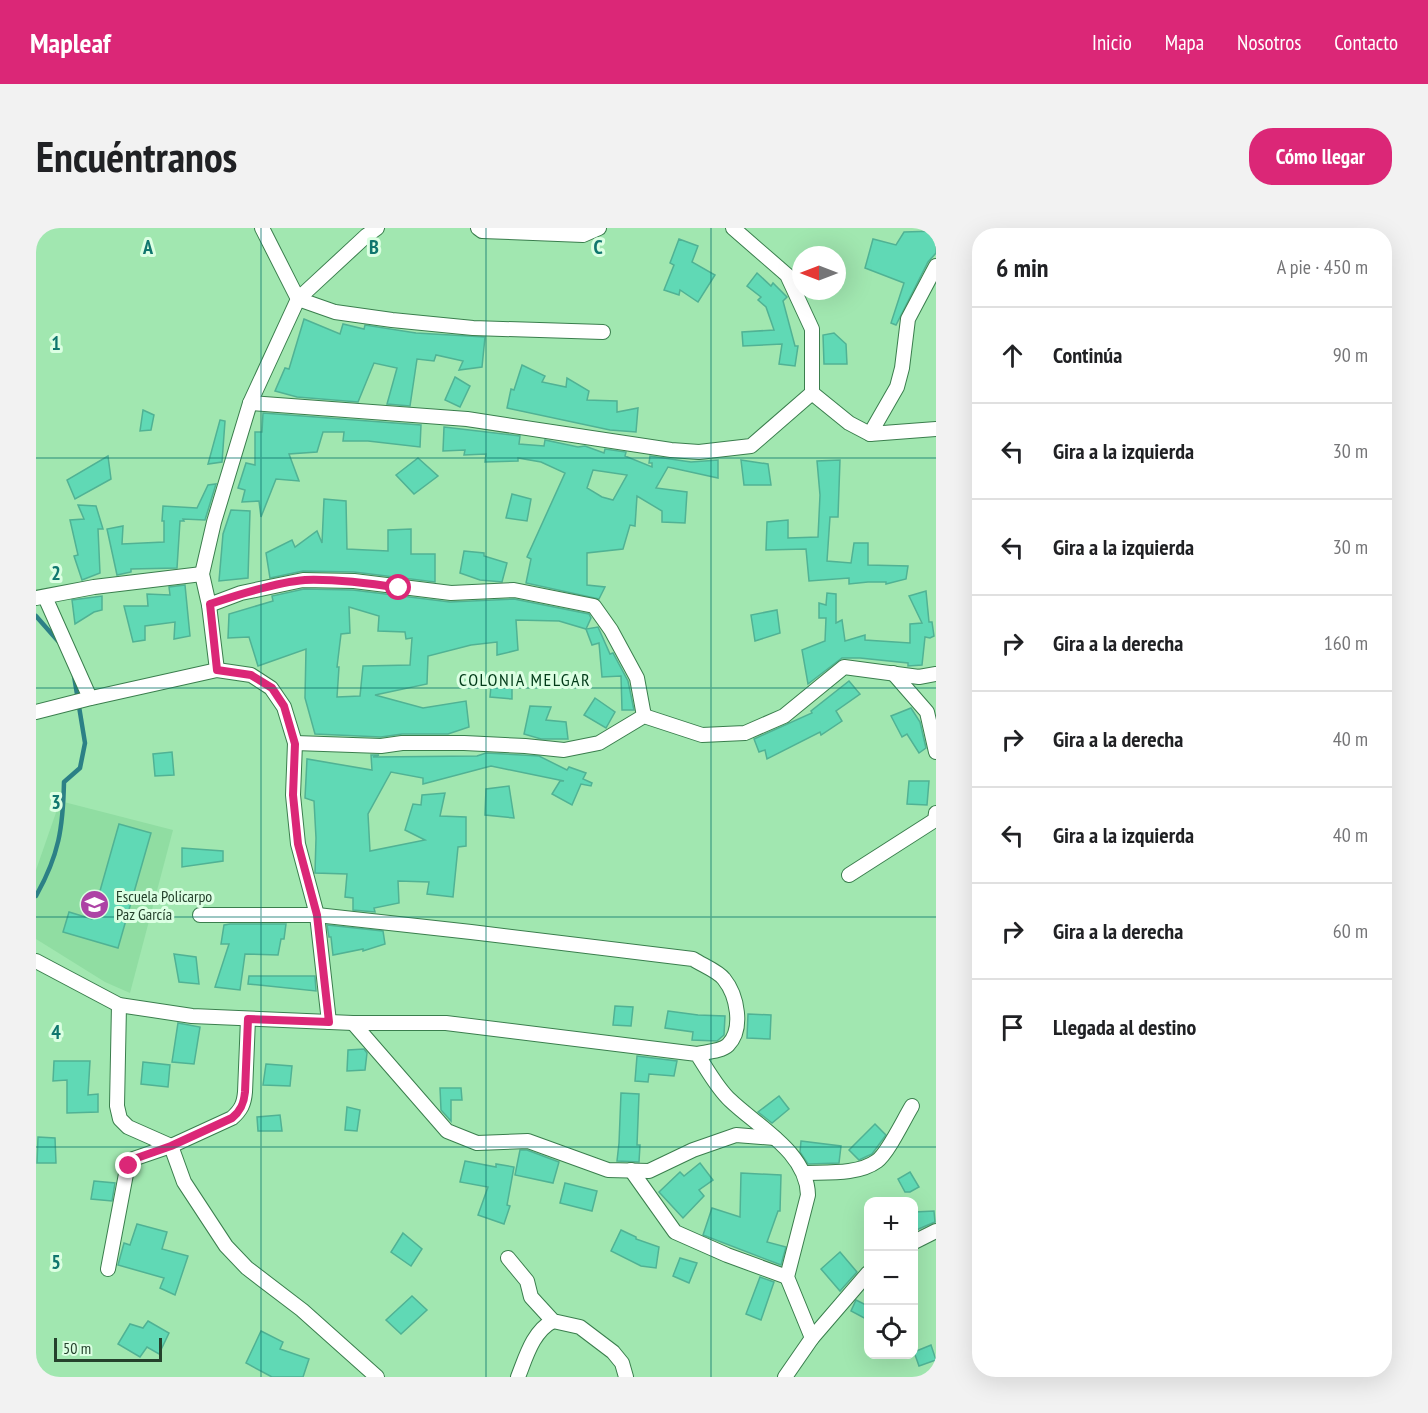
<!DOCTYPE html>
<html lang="es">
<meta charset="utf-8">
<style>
:root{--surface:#fff;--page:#f2f2f2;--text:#202124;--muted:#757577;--line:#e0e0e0;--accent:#db2777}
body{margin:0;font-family:"PT Sans Narrow",sans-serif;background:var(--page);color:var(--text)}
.controls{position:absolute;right:18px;bottom:18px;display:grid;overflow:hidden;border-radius:12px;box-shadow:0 6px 24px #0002}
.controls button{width:54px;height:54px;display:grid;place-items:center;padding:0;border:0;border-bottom:2px solid var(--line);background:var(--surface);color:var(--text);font:30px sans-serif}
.compass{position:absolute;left:756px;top:18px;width:54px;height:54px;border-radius:50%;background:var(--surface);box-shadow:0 6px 24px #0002;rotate:270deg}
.scale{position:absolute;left:18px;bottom:15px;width:108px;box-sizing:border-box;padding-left:6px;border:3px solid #25412c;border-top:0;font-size:16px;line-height:21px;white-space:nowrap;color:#25412c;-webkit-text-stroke:4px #dcffe3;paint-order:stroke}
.stop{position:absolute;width:18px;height:18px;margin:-14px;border:4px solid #db2777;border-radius:50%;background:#fff}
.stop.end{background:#db2777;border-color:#fff;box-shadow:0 2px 6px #0008}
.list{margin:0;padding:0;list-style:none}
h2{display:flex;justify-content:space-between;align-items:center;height:78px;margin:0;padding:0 24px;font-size:26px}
h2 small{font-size:20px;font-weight:400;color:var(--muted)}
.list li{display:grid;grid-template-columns:39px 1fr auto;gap:18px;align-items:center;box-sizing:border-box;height:96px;padding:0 24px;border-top:2px solid var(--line)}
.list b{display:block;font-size:22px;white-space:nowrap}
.list em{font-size:20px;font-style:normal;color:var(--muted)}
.icon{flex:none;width:33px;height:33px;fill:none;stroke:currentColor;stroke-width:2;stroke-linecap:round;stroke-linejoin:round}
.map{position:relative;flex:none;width:900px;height:1149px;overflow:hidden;border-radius:24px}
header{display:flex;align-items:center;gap:36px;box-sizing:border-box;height:84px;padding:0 30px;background:var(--accent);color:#fff}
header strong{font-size:28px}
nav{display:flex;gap:33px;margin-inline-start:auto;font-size:21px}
.intro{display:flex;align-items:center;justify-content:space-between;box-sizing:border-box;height:144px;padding:0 36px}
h1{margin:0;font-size:42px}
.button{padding:15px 27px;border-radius:24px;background:var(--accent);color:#fff;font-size:21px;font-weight:700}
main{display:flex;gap:36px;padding:0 36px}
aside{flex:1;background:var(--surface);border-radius:24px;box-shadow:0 6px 24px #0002}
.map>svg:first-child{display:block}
.built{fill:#90dda2}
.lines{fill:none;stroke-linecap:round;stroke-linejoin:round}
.stream{stroke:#2c8086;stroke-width:4.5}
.building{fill:#60d9b5;stroke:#50b294;stroke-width:1.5;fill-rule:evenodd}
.minor-casing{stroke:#3a7e4d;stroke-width:16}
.minor{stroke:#fff;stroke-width:14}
.route{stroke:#db2777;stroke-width:8}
.grid{fill:none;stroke:#0f766e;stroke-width:1.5;stroke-opacity:0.55}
.labels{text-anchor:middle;stroke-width:6;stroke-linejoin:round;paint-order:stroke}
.poi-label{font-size:16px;fill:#25412c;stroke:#dcffe3;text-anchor:start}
.neighbourhood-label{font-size:18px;letter-spacing:1.5px;fill:#013a18;stroke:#dcffe3}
.grid-label{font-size:20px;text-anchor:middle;font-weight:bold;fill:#0f766e;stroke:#dcffe3;stroke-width:6;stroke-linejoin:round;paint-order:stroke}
</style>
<header>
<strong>Mapleaf</strong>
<nav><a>Inicio</a><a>Mapa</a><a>Nosotros</a><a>Contacto</a></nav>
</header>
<div class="intro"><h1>Encuéntranos</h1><a class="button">Cómo llegar</a></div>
<main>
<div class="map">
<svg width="900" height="1149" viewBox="0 0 900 1149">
<rect width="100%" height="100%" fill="#a1e7b0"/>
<path class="built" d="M24,573L137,602L94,765L69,754L0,711V642Z"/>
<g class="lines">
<g class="stream">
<path d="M0,388L22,413"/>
<path d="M0,668C23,627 27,600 28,554L44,540L49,515L38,448"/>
</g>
</g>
<g class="building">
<path d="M900,3V25L892,34L860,97L855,95L868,55L829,40L837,11L860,17L868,4Z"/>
<path d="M643,11L662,18L656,34L679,47L662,74L644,62L643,67L628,62L638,37L634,35Z"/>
<path d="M721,45L735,58L737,55L751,69L747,73L759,118H762L759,138L743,136L746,116L707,118L706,104L738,102L730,79L722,72L725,69L711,58Z"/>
<path d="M268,91L304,106L307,96L328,101L329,97L380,105L449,109L446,139L423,142L427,133L400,127L398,133L381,131L374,178L351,176L361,140L338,135L322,174L261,169L239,163L249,140L253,141Z"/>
<path d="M798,105L810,116L811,136H788L787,107Z"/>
<path d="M486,137L509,148L506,154L530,159L531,150L553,163L551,172L581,173V184L602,180L600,204L574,202L471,180L475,161L478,162Z"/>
<path d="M419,149L434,158L424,179L409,172Z"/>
<path d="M107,182L118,187L115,202L104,203Z"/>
<path d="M227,185L385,197L384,219L332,213H307L308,204H287L281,224L253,226L263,253L240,251L225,289L223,273L206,274L209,262L202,260L210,235L219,237V204H226Z"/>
<path d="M184,192L189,193L186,234L172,236Z"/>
<path d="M408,199L484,208L483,216L508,218L509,212L542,219L549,218L568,225L569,221L590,224L589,228L616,239V235H613L614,228L655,234L682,232V250L632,239L620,260L651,264L649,295L626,294V283L601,268L599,298L594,297L587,321L551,325V357L569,359L563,371L490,355L495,331L491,329L529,245L505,234L482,230V233L449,234L450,226L428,227L429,222L407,223ZM557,242L591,247L577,272L566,269L551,260Z"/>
<path d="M72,228L75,251L39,271L31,252Z"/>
<path d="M382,230L402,248L378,266L360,247Z"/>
<path d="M705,232L732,236L735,257H708Z"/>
<path d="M804,232L802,289H794L791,333L815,335L818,315H832V337L872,338L870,351L850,356V354H832L813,356V350L773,353L770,321L730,322L731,294L752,292V310L782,309L784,267L781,233Z"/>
<path d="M180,256L169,292L147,291L148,293H144L141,340L95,341V344L81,347L71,301L87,298L86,316L128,314V293H126L127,278L161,280L172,257Z"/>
<path d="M476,266L495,271L491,293L470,290Z"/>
<path d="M288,271L310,273L311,321L352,323V302L375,301V326H399V354L318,344L267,343L234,350L230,325L256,312L259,319L281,303L286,315Z"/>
<path d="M42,277L60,278L67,301H62L64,345L46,352L38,328L42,327L34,292L48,291Z"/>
<path d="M195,282L214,283L212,350L183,353L187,306Z"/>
<path d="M428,323L448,325V328L471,335L466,354L444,352L424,345Z"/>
<path d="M149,357L154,408L138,411L139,394L109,398V412L97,414L88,378H112L111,366L134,367L133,359Z"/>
<path d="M268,361L317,362L414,374L478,371L553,386L555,390L550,401L523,393L480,392L482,422L461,427V414L435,417L392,428L391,456L339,467L387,480L430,473L433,499L412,506H366L345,509L279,506L269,470L270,421L222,438L213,409L192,410L193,386L237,373L236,368ZM313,379L343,388L342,403L369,404L370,411L376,410L374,437L327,438L324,468L301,469L303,439H301L305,406L314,405Z"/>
<path d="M890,363L893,394H896L898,408L894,410L889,409L886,437L872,438V435L824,430H806L772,456L766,422L789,413L790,390H783V375L790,377L791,365L800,366V395L806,392L809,413L829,407V412L874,415V396L886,395L873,368Z"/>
<path d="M66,368V382L58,384L39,396L36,372Z"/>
<path d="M741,382L744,405L719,413L715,387Z"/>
<path d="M562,399L574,426L577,425L592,453L598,482H586L585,448L566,449L563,415L556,417L550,401Z"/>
<path d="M456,447L476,451V471L454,469Z"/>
<path d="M813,453L824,466L800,483L806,493L785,507L784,504L731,531L729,522L723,524L718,511L776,485L775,483Z"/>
<path d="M559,470L579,484L570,500L548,487Z"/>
<path d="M494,478L515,479L510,492L530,494L532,511H505L488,506Z"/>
<path d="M875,480L884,494L890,520L883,525L871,506L866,509L855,488Z"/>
<path d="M136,524L138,547L119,548L117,526Z"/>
<path d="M450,525L503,528L531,542L533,539L550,545L547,551L556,555L555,558L545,556L536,577L516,566L524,553H528L455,538L387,556V550L355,544L332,586L334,623L389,612L369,602L377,576L385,577L386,567L409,565L404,588L430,589V618L422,619L417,669L391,666L393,654L362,653L363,675L338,680L339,684L317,682V670L309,669L311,646L279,645L280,610L278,573L269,570L271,531L336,542L335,527H343L337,529L441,528Z"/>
<path d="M873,553H893L891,577L871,576Z"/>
<path d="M473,558L478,590L449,587L450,561Z"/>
<path d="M83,596L115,605L82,720L27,704L33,684L56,691Z"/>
<path d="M146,620L187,623V633L146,639Z"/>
<path d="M194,696H250L248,711H245L242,727L209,726L204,762L179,759L193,716H185L188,697Z"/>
<path d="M291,697L347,703L349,716L327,723V721L297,727L295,709H293Z"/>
<path d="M138,726L160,729L163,756L143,754Z"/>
<path d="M213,748H279L280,763L212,756Z"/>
<path d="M579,778L597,779L595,798L577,797Z"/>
<path d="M632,783L662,787L689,788L688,807L681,813L656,812L657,804L629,800Z"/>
<path d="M712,786L735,787L734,811L711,810Z"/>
<path d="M142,795L164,799L158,836L136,834Z"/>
<path d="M328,821L331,825L329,842L311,843L312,822Z"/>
<path d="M601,828L641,833L638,848L613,846L612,854L599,853Z"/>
<path d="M18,833H54L52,867L62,866V884L31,885V852L17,853Z"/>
<path d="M107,834L134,837L132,859L105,856Z"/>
<path d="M230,836L256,838L254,858L227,857Z"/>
<path d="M404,860H425L426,872H415V893L405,882Z"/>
<path d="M585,865L603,866L601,917H604L603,934L581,933L583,915Z"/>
<path d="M743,868L753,881L736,895L722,884Z"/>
<path d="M311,879L324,882L321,903L309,902Z"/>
<path d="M244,887L246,903H222L221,889Z"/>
<path d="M839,896L850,907L836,926L823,932L813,922Z"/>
<path d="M2,909L19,910L20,935H1Z"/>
<path d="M765,913L805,918L803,935L772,936L764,924Z"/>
<path d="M484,922H491L523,934L517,955L479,947Z"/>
<path d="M429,933L460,939V936L478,939L471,977L474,978L468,996L442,987L452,959L424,954Z"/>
<path d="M664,935L677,952L663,962L668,968L647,990L623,964L644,944L648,948Z"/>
<path d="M874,944L883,959L874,964H869L862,951Z"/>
<path d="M705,945L745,947L744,983H742L731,1014L750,1019L745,1037L667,1007L676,980L704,989Z"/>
<path d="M58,953L79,955L76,973L55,971Z"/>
<path d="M529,955L561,963L556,983L524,975Z"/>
<path d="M898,983L899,994L878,1003V984Z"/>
<path d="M101,996L131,1004L126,1021L152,1028L139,1067L124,1060L128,1050L82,1037L88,1015L94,1017Z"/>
<path d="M585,1002L600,1009V1011L623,1019L620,1040L605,1038L575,1023Z"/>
<path d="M367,1005L386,1021L375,1038L355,1024Z"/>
<path d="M804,1024L821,1044L804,1063L785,1041Z"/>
<path d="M644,1030L661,1035L653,1055L637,1048Z"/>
<path d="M724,1049L738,1054L725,1092L710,1086Z"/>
<path d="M376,1068L391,1082L365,1106L350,1092Z"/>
<path d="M820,1072L832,1078V1092L815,1083Z"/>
<path d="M112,1093L133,1105L123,1126L111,1119L104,1129L82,1116L94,1096L107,1100Z"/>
<path d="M225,1103L247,1114L244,1121L273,1131L267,1149H236L210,1135Z"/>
<path d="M895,1117L900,1132L883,1138L878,1124Z"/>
</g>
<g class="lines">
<defs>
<g id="minor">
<path d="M226,0L262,71L299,84L356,92L437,100L567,104"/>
<path d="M442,0L446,3L547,7L563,0"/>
<path d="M776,165L813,195L834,206L900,201"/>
<path d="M214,175L431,191L635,222L663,224L715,218L776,165V101L751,47L697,0"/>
<path d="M834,206L861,159L866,140L872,91L900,38"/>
<path d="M9,369L54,470"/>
<path d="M0,370L58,359L166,346"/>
<path d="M173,377L205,365L267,352L318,353L415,365L478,362L558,378L575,402L601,450L608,488"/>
<path d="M181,442L173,377L166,346L178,294L214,175L262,71L330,8L341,0"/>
<path d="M857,445L891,484L900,524"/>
<path d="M0,484L51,471L181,442L215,447L235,460L248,479L259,515L257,567L262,616L281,687L293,794"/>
<path d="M259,515L345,518L366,515H428L489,518L528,522L563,515L608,488L666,507L709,505L748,488L808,439L883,449L900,446"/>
<path d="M813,647L899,592L900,585"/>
<path d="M164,687H281L435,704L657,731C666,737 682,743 688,751C701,767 708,801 692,817C686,823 670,824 661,826"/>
<path d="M0,733L83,777L156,788L317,795H410L661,826C671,841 681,860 694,872C722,899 771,924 772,967L751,1049L776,1110"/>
<path d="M83,777L81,878L84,891L92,899L135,918L148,954L190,1018L211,1040L266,1082L341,1149"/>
<path d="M317,795L411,903L441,915L492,913L572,942L613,943L657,922L700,907L739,910"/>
<path d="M595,942L639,1004L691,1027L751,1049"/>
<path d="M768,945C790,944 822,947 841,933C852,925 868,891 876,878"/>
<path d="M878,1014L900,1003"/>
<path d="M472,1030L491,1053L495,1069L517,1093L544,1099L577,1124L586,1135L590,1149"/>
<path d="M72,1041L90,946L97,931L135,918L196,890C205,882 208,876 209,864L212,791"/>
<path d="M482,1149C490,1129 497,1103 517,1093"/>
<path d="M749,1149L776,1110L832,1045"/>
</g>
</defs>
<use href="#minor" class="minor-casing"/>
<use href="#minor" class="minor"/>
</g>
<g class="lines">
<path class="route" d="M93,938L98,931L135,918L196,890C205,883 208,875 209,864L212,791L293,794L281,687L262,616L257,567L259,516L248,478L236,460L215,447L181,442L174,376C201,367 241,354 269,352C301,351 332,355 363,360"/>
</g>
<path class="grid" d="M225,0V1149M450,0V1149M675,0V1149M0,230H900M0,460H900M0,689H900M0,919H900"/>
<defs>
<symbol id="school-disc" viewBox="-11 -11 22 22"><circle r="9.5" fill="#ad43a5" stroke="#dcffe3"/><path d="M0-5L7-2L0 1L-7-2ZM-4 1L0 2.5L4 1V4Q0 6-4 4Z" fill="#fff"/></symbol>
</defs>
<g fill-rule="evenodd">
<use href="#school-disc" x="42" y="660" width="33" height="33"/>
</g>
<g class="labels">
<g class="poi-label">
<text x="80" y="674">Escuela Policarpo<tspan x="80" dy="18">Paz García</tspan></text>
</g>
<g class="neighbourhood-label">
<text x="489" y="458">COLONIA MELGAR</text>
</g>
</g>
<g class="grid-label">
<text x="112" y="26">A</text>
<text x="338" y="26">B</text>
<text x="562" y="26">C</text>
<text x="20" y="122">1</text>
<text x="20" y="352">2</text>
<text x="20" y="581">3</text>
<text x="20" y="811">4</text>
<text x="20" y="1041">5</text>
</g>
</svg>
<div class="controls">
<button>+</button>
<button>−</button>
<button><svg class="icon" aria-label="locate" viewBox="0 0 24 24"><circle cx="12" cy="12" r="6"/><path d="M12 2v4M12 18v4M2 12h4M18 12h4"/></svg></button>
</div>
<svg class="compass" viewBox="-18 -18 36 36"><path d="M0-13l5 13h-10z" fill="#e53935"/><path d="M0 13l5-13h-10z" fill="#757577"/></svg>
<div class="scale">50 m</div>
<div class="stop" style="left:363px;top:360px"></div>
<div class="stop end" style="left:93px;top:938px"></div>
</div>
<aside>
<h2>6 min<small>A pie · 450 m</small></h2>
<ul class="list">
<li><svg class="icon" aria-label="ahead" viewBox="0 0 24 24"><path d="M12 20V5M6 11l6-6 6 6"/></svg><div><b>Continúa</b></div><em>90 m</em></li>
<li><svg class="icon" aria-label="left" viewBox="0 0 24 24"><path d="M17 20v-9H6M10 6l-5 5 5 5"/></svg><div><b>Gira a la izquierda</b></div><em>30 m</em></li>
<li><svg class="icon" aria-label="left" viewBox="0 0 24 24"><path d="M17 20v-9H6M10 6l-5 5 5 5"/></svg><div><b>Gira a la izquierda</b></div><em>30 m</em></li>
<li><svg class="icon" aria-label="right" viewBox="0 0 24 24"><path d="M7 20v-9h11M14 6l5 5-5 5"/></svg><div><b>Gira a la derecha</b></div><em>160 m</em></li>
<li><svg class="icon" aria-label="right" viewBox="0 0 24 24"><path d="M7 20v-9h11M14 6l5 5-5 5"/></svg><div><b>Gira a la derecha</b></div><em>40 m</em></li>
<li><svg class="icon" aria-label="left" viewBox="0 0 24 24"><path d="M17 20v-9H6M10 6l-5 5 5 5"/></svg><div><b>Gira a la izquierda</b></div><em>40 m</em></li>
<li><svg class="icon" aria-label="right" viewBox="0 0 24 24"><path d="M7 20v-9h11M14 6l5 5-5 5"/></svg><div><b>Gira a la derecha</b></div><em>60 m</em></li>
<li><svg class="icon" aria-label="arrive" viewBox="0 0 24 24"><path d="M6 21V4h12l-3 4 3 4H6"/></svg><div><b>Llegada al destino</b></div></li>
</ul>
</aside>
</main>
